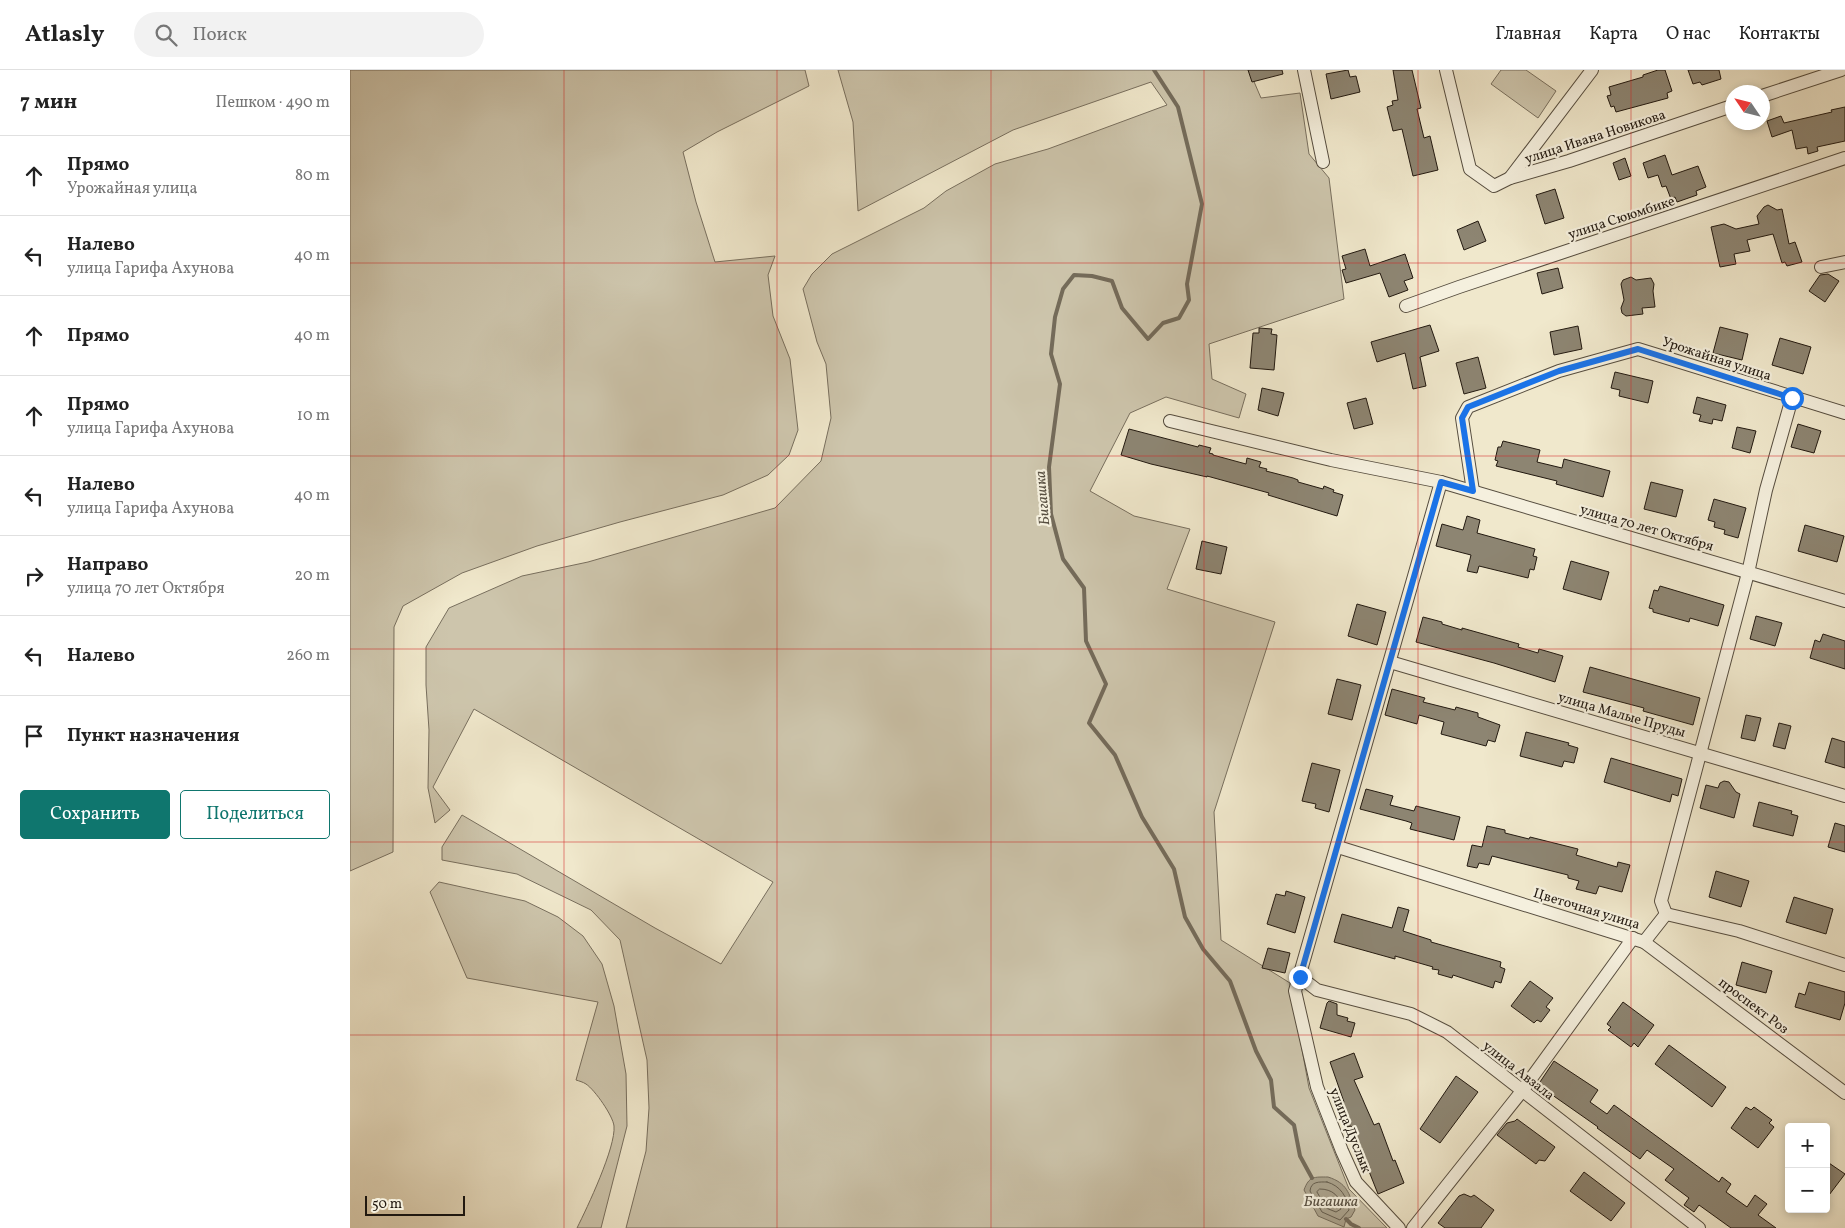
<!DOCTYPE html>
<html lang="ru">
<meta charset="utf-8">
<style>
:root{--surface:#fff;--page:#f2f2f2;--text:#222;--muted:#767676;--line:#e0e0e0;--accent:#0f766e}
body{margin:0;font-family:Vollkorn,serif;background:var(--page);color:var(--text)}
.controls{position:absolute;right:15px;bottom:15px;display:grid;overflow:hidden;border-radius:5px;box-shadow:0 2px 8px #0003}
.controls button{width:45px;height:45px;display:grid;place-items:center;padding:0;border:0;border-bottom:1px solid var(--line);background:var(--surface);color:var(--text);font:25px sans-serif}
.compass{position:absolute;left:1375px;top:15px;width:45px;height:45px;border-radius:50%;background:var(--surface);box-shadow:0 2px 8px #0003;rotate:305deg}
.scale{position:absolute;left:15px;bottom:12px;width:100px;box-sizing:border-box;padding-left:5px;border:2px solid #221910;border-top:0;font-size:14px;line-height:18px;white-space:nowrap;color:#221910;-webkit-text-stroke:4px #f5f0de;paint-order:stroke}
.stop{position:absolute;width:15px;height:15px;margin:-11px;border:4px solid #1a73e8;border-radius:50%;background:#fff}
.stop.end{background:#1a73e8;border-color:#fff;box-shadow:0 1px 5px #0008}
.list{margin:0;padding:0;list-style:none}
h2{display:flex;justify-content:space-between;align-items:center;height:65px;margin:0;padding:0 20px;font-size:21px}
h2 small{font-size:16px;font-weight:400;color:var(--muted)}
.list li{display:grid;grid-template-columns:32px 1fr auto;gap:15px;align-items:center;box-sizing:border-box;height:80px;padding:0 20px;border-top:1px solid var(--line)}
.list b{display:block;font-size:19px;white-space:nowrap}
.list p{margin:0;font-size:16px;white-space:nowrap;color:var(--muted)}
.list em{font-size:16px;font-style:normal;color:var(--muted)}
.actions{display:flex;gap:10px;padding:15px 20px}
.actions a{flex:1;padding:11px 0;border:1px solid var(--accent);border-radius:5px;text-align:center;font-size:18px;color:var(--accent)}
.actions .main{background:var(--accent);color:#fff}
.icon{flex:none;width:28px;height:28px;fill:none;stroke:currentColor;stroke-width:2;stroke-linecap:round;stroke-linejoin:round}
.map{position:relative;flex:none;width:1495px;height:1158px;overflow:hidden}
header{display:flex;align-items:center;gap:30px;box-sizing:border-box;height:70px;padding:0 25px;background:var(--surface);border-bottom:1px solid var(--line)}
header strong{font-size:24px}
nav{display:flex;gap:28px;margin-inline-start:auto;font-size:18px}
.search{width:350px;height:45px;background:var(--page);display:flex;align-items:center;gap:12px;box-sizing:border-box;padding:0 18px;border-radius:28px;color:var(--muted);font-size:19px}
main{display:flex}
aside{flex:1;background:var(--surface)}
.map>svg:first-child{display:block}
.green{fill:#cdc5ac;stroke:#786f5e}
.water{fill:#aaa28c;stroke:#746b5a}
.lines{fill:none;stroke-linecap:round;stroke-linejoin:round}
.shore{stroke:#665e4e;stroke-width:1}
.stream{stroke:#746b5a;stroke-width:4}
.building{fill:#8d8572;stroke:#221910}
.street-casing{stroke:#564d3f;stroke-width:14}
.street{stroke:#f5f0de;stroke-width:12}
.route{stroke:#1a73e8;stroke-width:6}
.grid{fill:none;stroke:#d62828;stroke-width:1;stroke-opacity:0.55}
.labels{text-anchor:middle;stroke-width:4.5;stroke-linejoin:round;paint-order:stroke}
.street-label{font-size:14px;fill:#221910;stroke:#f5f0de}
.water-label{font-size:15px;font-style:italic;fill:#585042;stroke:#f5f0de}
</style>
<header>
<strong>Atlasly</strong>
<div class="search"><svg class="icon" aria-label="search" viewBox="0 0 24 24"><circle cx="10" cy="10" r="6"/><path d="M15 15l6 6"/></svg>Поиск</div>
<nav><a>Главная</a><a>Карта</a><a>О нас</a><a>Контакты</a></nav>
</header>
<main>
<aside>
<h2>7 мин<small>Пешком · 490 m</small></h2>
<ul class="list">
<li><svg class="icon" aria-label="ahead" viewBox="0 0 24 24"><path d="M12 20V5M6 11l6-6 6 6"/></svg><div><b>Прямо</b><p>Урожайная улица</p></div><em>80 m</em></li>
<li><svg class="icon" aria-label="left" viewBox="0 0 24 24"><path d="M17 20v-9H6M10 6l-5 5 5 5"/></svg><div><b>Налево</b><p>улица Гарифа Ахунова</p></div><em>40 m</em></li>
<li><svg class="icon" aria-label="ahead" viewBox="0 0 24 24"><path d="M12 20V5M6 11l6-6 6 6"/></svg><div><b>Прямо</b></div><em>40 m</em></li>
<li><svg class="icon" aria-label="ahead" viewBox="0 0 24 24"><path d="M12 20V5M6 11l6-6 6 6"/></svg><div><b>Прямо</b><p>улица Гарифа Ахунова</p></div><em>10 m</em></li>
<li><svg class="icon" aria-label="left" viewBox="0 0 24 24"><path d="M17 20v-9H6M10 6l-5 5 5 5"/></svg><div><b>Налево</b><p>улица Гарифа Ахунова</p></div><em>40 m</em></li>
<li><svg class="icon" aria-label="right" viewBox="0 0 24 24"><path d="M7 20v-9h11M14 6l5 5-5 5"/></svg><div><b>Направо</b><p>улица 70 лет Октября</p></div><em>20 m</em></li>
<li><svg class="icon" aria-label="left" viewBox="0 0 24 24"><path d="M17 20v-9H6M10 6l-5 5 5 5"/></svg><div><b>Налево</b></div><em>260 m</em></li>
<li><svg class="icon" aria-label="arrive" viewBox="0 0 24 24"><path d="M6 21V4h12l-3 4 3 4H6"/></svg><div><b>Пункт назначения</b></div></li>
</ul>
<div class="actions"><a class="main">Сохранить</a><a>Поделиться</a></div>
</aside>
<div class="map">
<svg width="1495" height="1158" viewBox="0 0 1495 1158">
<rect width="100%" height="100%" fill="#f0e8cc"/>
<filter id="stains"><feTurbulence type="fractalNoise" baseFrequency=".004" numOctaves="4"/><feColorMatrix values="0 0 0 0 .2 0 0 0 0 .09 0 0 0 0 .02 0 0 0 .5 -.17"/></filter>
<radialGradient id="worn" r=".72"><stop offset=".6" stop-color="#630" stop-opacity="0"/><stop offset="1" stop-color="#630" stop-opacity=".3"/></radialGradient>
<g class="green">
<path d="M0,0H455L459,16L367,62L333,82L346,132L365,192L425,186L418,205L423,246L440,289L448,360L439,385L418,405L373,425L270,452L187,476L112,503L53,536L44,557L43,782L0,801Z"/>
<path d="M488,0H899L911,28L950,23L959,84L979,108L994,229L859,274L862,309L896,324L889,348L816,327L780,343L740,421L784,446L840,459L817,519L925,552L864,742L871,870L940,913L959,1018L999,1119L1037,1158H276L296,1081L299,1038L297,990L270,870L241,840L167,804L92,790V777L112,745L305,858L371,894L423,812L124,639L83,717L100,740L85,753L78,718L79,660L76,615V577L99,538L172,506L238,492L425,438L471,391L481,348L476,294L467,272L453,219L462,204L482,184L574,138L596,121L645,94L698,79L817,35L801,12L663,60L508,141L503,52Z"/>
<path d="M1151,0H1176L1206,21L1188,48L1141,14Z"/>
<path d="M89,812L175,831L208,847L233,866L252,894L264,936L276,1004L277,1056L251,1158H227C237,1138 266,1077 264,1056C263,1046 245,1020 236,1014C233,1012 229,1011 226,1010L248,932L117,908L80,822Z"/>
</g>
<path class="water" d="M978,1107C997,1113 999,1123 1005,1140L1001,1147L996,1149L994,1157L968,1146L954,1120C959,1106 964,1107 978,1107Z"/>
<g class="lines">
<g class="shore">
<path d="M977,1112C991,1116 997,1127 999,1140L990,1150L972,1142L960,1121C961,1111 969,1112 977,1112Z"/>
<path d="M970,1119C982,1119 991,1126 991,1139L986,1142L976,1138L967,1122Z"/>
</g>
<g class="stream">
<path d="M804,0L828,37L852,134L837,214L839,230L829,248L813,253L798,269L772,238L762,211L742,206L724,205L713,219L705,247L701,284L710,314L699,397L701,444L713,489L734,518L736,571L756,614L739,653L765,685L792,747L824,799L835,847L853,879L880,911L906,981L921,1010L924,1037L944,1055L950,1086L962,1108"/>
<path d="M996,1149L1001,1154L1009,1158"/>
</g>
</g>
<g class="building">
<path d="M898,0H932L933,4L902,12Z"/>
<path d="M998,0L1000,7L1006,6L1010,22L981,29L976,4Z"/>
<path d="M1043,0H1062L1071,38L1067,39L1074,68L1080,66L1088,100L1063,106L1052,59L1043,61L1037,37L1043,35L1042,31L1048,30Z"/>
<path d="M1308,0H1315L1322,21L1317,23L1318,28L1266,42L1264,36L1261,37L1257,26L1261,25L1259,17L1293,7V5Z"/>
<path d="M1338,0H1369L1371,9L1352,15L1350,12L1343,14Z"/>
<path d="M1495,37V71L1467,77L1468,81L1458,84L1457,77L1446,79L1442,60L1422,67L1417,51L1431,46L1434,53L1482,42L1481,40Z"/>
<path d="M1315,85L1322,105L1348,96L1356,117L1346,121L1347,125L1327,132L1325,127L1321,129L1316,116L1312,117L1308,105L1298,108L1293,93Z"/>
<path d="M1275,88L1281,106L1269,110L1263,93Z"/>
<path d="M1205,119L1214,148L1195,154L1186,125Z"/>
<path d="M1418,135L1427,140L1432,139L1439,174L1445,172L1452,192L1437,196L1435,192L1432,193L1423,164L1397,170L1400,181L1384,184L1386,194L1370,197L1361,157L1374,154L1386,159L1409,154L1407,146L1414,137Z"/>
<path d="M1128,151L1136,171L1114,180L1107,160Z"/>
<path d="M1015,179L1020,196L1055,184L1063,208L1054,211L1058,220L1039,227L1030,203L996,213L992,200L996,199L992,186Z"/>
<path d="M1208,198L1213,218L1192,224L1187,203Z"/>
<path d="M1478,204L1489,211L1475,232L1459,221L1470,205Z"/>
<path d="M1281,207L1286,210L1301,208L1304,214L1303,221L1305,237L1292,238L1293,244L1276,246L1272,243L1271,238L1274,230L1271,214L1273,210Z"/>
<path d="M1080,255L1089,281L1070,287L1076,316L1063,319L1055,283L1027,292L1021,272Z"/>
<path d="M1228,256L1232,279L1204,285L1200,262Z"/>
<path d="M1370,257L1398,264L1392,290L1363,283Z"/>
<path d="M909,258L922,259L921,264L927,265L924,300L900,298L903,263H909Z"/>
<path d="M1430,268L1461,277L1453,304L1422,295Z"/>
<path d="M1128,287L1136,318L1114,324L1106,293Z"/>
<path d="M1265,302L1303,311L1298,333L1269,326L1270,320L1261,318Z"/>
<path d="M912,318L934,323L928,346L908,340Z"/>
<path d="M1347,327L1376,335L1372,351L1363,349L1362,354L1349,351L1351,345L1343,343Z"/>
<path d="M1016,328L1023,354L1004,359L997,333Z"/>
<path d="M1448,354L1471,361L1464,383L1441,377Z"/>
<path d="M1387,357L1406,361L1400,383L1382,378Z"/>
<path d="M779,359L848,377L849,375L861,378L859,383L863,384V385L896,394L897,388L911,392L909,397L917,399L916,401L943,408L948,410V412L973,419L974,416L984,420L983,422L993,425L987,446L918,425L919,423L857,406V407L801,394L771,385Z"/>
<path d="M1153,371L1190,380L1187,392L1212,398L1214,389L1260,401L1253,427L1206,414L1207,411L1146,396L1148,391L1145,390L1148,377H1151Z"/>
<path d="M1301,412L1333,420L1326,447L1294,439Z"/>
<path d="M1364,429L1396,438L1388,468L1374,464L1375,460L1364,457L1365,452L1358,450Z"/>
<path d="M1117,446L1130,450L1127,463L1185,479L1183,486L1187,487L1184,500L1180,499L1178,508L1129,496L1127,503L1117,501L1121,485L1086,476L1092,454L1113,460Z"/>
<path d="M1455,455L1494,466L1487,492L1448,481Z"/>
<path d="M852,471L877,477L871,504L846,499Z"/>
<path d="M1221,491L1259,502L1251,530L1213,519Z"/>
<path d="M1310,516L1374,535L1368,556L1340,548L1339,552L1303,542V539L1299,538L1304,520L1308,521Z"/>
<path d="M1007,534L1036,542L1027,575L998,566Z"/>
<path d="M1406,546L1432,553L1425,576L1400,569Z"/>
<path d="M1073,547L1092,552V554L1112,560V558L1169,574L1168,577L1188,583L1189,579L1213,586L1205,612L1144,593L1066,572Z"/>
<path d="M1473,564L1495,571V599L1460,588L1465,570L1470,572Z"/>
<path d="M1240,597L1350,628L1343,655L1293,641L1294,638L1233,622Z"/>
<path d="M987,609L1011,615L1002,650L978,644Z"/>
<path d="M1042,619L1075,628L1073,632L1105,640L1106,637L1128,643V647L1150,655L1145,672L1138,670L1136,676L1091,664L1094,652L1069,645L1067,654L1035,645Z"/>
<path d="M1396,645L1411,648L1405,671L1391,668Z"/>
<path d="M1429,653L1441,656L1435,679L1423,676Z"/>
<path d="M1176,662L1219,673L1218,675L1228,678L1224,693L1214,691L1212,697L1170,686Z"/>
<path d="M1482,668L1495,672V698L1475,692Z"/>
<path d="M1261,688L1332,709L1328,726L1322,724L1320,732L1254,712Z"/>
<path d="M962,693L990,700L979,742L965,738L966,734L952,731Z"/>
<path d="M1374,711L1379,712L1386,722L1390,724L1384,748L1350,738L1356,715L1368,718L1370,713Z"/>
<path d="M1016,719L1043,726L1040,735L1064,741L1066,736L1110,747L1104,770L1060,759L1062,753L1056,751L1010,739Z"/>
<path d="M1409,732L1442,741L1441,744L1448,746L1443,766L1403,756Z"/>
<path d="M1485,753L1495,756V782L1478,777Z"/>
<path d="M1137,756L1155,760V763L1179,769L1180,767L1228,779L1226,785L1267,797L1268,792L1280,795L1272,822L1249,816L1246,824L1226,819L1229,811L1218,808V805L1142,786L1139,795L1129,793L1127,798L1117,796L1122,775L1132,777Z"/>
<path d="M1366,801L1399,811L1391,837L1359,827Z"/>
<path d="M936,821L955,827L945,863L917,854L926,824L935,826Z"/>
<path d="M1444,827L1483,839L1476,864L1436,852Z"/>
<path d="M1048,837L1059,840L1053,861L1081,870V872L1151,892L1150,897L1155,899L1151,913L1145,911L1143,918L1103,905L1102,908L1088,904L1089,900L1082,899L1083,897L1045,886V889L984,872L992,844L1042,858Z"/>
<path d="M918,878L940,883L935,903L912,898Z"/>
<path d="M1392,892L1422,901L1416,923L1386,915Z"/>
<path d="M1180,911L1203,928L1196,937L1200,940L1191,952L1187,950L1184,953L1161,936Z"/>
<path d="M1459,912L1495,922V933L1490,950L1445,937L1449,923L1455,925Z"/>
<path d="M979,931L987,934V945L998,948L997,951L1005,953L1001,967L970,958L977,933Z"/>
<path d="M1273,932L1304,955L1288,977L1284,973L1281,977L1258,960L1261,957L1257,954Z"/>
<path d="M1319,975L1376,1017L1362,1037L1305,994Z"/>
<path d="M1004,983L1013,1007L1004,1010L1024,1055L1029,1053L1043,1091L1045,1090L1054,1113L1028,1124L1001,1056L997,1057L987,1035L994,1032L980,992Z"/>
<path d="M1204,991L1248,1020L1240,1032L1257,1044L1264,1035L1369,1112L1372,1107L1381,1114L1376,1122L1397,1137L1405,1125L1417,1134L1408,1145L1426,1158H1381L1349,1135L1344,1142L1334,1135L1339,1128L1315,1110L1324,1099L1297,1080L1290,1089L1247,1058L1248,1057L1188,1015Z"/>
<path d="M1106,1006L1128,1022L1090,1073L1070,1059Z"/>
<path d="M1396,1037L1401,1040L1404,1037L1422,1050L1419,1053L1424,1057L1408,1078L1381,1058Z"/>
<path d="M1167,1049L1205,1077L1195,1091L1189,1090L1186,1094L1147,1065L1157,1053L1165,1051Z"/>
<path d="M1476,1091L1495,1104L1476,1129Z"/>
<path d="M1234,1102L1275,1133L1261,1151L1220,1121Z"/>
<path d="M1114,1124L1121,1127L1124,1125L1144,1140L1131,1158H1095L1088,1153L1109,1126Z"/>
</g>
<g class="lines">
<defs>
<g id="street">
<path d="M954,0L973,92"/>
<path d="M1096,0L1120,99L1144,116L1160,108L1219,91L1382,36"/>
<path d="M1412,26L1491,0"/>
<path d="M1160,108L1242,0"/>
<path d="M1471,197L1495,192"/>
<path d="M1056,236L1109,217L1495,88"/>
<path d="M820,351L981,390L1091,412L1495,531"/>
<path d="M1123,421L1112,348L1118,337L1209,301L1288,279L1495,343"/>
<path d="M1040,592L1495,726"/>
<path d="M988,777L1294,872L1495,1023"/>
<path d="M1316,844L1311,831L1398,503L1416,420L1442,328"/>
<path d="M1316,844L1389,861L1495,895"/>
<path d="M1294,872L1316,844"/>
<path d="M950,907L967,920L1061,944L1097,962L1349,1158"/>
<path d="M1049,1158L1006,1112L992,1081L967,1017L945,921L1091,412"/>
<path d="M1063,1158L1172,1021L1283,868"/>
</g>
</defs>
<use href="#street" class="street-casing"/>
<use href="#street" class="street"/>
</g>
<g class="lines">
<path class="route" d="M950,907L1091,412L1123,421L1112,348L1118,337L1209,301L1288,279L1442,328"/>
</g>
<path class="grid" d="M214,0V1158M427,0V1158M641,0V1158M854,0V1158M1068,0V1158M1281,0V1158M0,193H1495M0,386H1495M0,579H1495M0,772H1495M0,965H1495"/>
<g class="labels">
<g class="street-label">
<text transform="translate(1245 66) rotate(-18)" y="5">улица Ивана Новикова</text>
<text transform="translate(1271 147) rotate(-18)" y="5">улица Сююмбике</text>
<text transform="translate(1367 288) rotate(18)" y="5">Урожайная улица</text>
<text transform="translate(1297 457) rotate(16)" y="5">улица 70 лет Октября</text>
<text transform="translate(1272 644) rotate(16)" y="5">улица Малые Пруды</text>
<text transform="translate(1237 838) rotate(17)" y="5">Цветочная улица</text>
<text transform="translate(1404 935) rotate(37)" y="5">проспект Роз</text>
<text transform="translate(1169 1000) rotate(38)" y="5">улица Авзала</text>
<text transform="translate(1001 1060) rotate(68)" y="5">улица Дуслык</text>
</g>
<g class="water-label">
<text transform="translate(692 428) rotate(-95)" y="5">Бигашка</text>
<text x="981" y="1136">Бигашка</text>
</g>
</g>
<rect width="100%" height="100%" filter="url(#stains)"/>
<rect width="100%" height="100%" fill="url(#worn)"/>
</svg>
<div class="controls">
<button>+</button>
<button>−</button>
</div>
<svg class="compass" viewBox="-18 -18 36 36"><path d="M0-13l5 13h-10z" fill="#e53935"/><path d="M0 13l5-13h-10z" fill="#767676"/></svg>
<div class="scale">50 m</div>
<div class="stop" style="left:1442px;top:328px"></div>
<div class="stop end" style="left:950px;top:907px"></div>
</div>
</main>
